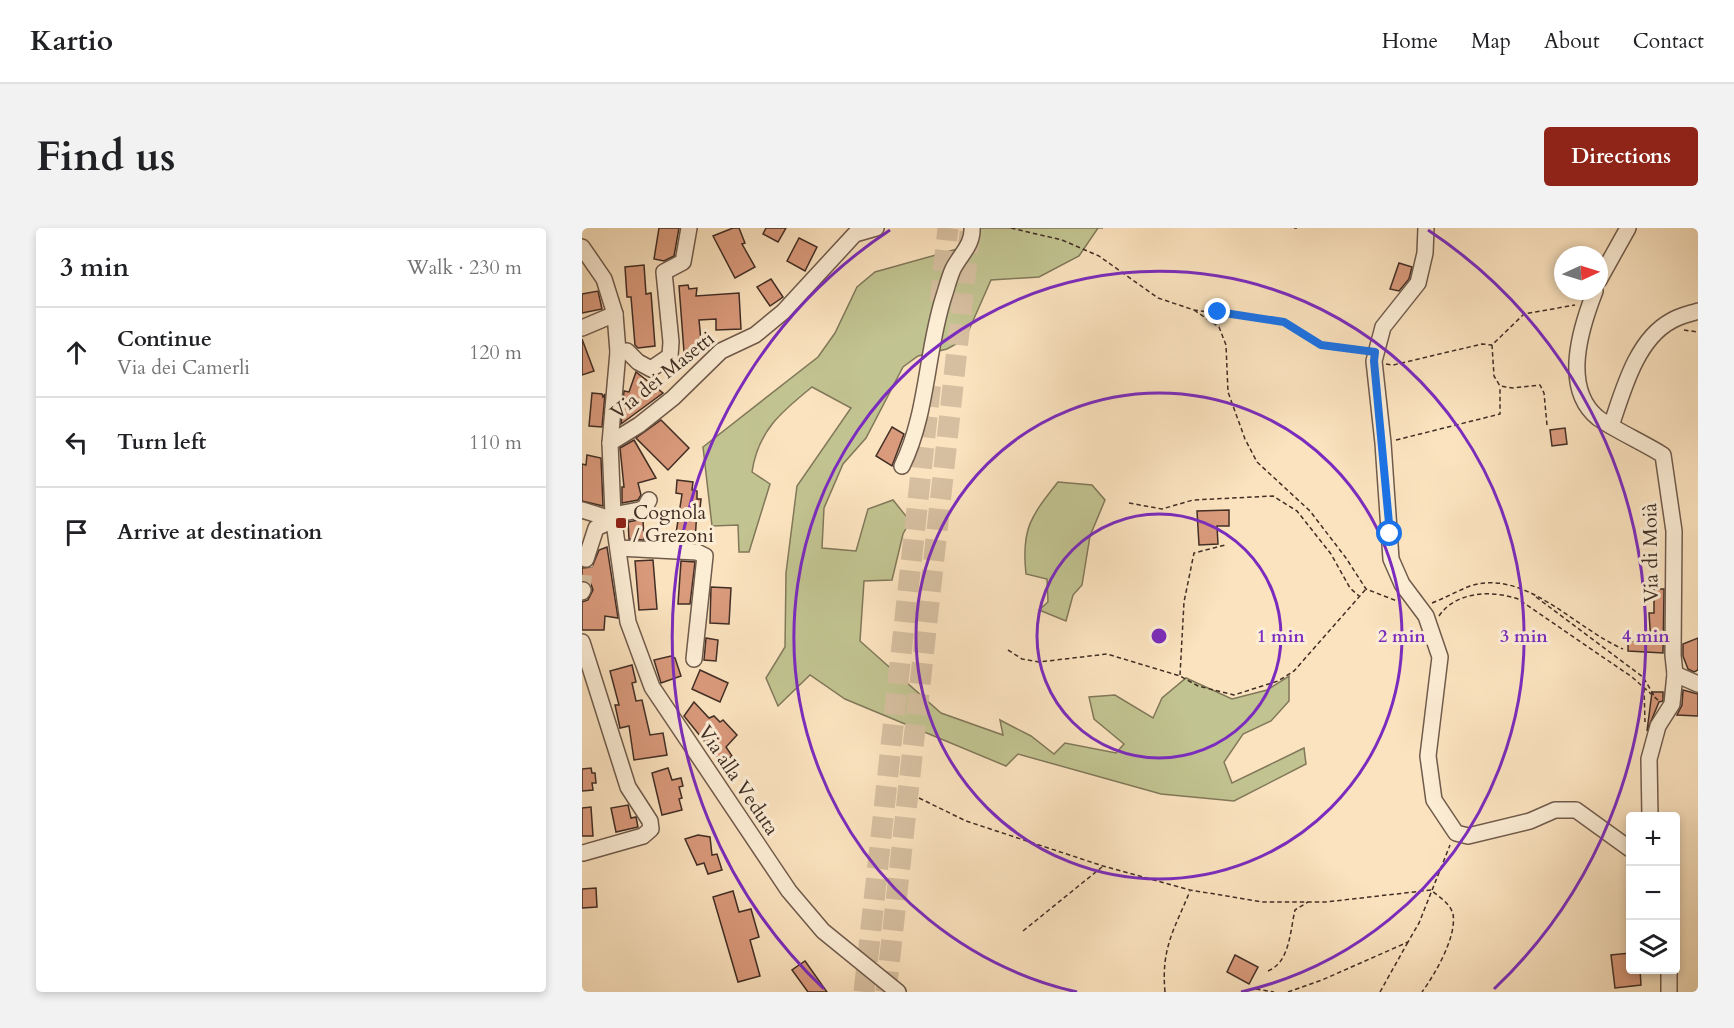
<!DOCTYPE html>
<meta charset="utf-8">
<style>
:root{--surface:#fff;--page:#f2f2f2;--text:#202124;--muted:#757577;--line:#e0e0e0;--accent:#8f2418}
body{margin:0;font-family:Cardo,serif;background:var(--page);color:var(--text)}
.controls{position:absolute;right:18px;bottom:18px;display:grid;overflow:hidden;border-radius:6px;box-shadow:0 3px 9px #0003}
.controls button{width:54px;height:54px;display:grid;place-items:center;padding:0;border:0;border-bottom:2px solid var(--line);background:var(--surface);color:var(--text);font:30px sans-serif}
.compass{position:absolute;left:972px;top:18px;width:54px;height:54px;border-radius:50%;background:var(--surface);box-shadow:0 3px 9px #0003;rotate:86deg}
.stop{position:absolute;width:18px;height:18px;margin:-14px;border:4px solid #1a73e8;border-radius:50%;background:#fff}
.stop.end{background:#1a73e8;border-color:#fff;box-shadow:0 2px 6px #0008}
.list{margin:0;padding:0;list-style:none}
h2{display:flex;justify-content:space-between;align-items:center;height:78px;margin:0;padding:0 24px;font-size:26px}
h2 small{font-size:20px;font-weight:400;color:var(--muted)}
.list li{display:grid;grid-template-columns:39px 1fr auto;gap:18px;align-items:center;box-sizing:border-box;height:90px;padding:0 24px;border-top:2px solid var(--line)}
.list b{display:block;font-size:22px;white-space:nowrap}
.list p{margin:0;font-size:20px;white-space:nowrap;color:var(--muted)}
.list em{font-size:20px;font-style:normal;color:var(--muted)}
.icon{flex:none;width:33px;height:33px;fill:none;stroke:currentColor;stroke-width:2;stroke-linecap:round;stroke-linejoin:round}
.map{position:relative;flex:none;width:1116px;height:764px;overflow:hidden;border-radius:6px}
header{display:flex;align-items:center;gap:36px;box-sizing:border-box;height:84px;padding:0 30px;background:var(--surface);border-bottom:2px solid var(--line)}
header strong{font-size:28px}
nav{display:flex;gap:33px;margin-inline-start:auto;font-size:21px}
.intro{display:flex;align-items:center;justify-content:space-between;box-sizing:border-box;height:144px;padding:0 36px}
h1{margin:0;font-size:42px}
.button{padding:15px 27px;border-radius:6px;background:var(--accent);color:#fff;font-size:21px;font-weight:700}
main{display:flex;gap:36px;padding:0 36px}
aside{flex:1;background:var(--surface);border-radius:6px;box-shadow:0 3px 9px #0003}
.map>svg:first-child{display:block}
.green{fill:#c1c390;stroke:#81785a;stroke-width:1.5}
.building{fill:#da9a7c;stroke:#412e25;stroke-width:1.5}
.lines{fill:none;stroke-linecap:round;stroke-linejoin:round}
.minor-tunnel{stroke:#d6bfa0;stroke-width:15;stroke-dasharray:15 8;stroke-linecap:butt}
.highway-tunnel{stroke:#d6bfa0;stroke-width:21;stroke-dasharray:21 10;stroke-linecap:butt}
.minor-casing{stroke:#705b4c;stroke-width:18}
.path{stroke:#412e25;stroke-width:1.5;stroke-dasharray:4.5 3;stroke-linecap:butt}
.minor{stroke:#fcedd5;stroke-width:15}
.route{stroke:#1a73e8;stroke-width:8}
.ring{fill:none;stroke:#7b2cbf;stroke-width:3}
.poi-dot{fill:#8f2418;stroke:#fcedd5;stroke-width:2}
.labels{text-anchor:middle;stroke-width:6;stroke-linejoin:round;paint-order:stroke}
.street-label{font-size:20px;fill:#412e25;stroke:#fcedd5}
.poi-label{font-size:20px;fill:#412e25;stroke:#fcedd5;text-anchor:start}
.centre{fill:#7b2cbf;stroke:#fcedd5;stroke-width:3}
.ring-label{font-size:18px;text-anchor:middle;font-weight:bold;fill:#7b2cbf;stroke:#fcedd5;stroke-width:6;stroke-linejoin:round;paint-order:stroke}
</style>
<header>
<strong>Kartio</strong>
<nav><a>Home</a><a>Map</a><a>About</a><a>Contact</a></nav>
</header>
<div class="intro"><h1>Find us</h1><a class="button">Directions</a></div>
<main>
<aside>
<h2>3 min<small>Walk · 230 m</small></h2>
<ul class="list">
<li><svg class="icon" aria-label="ahead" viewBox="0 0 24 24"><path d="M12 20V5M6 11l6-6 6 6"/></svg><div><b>Continue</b><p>Via dei Camerli</p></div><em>120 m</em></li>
<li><svg class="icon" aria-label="left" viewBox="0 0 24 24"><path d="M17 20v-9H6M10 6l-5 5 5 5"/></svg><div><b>Turn left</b></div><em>110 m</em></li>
<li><svg class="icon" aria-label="arrive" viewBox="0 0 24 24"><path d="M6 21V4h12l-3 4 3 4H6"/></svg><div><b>Arrive at destination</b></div></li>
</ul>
</aside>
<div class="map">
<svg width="1116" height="764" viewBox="0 0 1116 764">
<rect width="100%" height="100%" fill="#fbe3bf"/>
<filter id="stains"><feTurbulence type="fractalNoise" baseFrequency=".00333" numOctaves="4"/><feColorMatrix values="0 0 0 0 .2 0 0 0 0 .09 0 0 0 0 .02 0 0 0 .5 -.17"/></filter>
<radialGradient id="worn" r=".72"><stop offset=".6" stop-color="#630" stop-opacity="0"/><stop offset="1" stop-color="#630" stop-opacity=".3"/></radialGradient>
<g class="green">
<path d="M395,0H521H516L497,28L457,49L409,52L383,111L365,121L336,128L321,139L284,210L261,236L242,280L240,320L274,323L286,281L311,272L328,293L321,306L310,352L282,353L278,413L359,485L421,507L418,492L449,508L472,526L483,515L534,525L542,516L512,491L507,469L533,467L571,490L580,470L604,450L650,471L685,462L707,448V473L689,493L661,506L642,534L650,555L722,520L724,536L652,573L579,566L436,526L424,538L263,471L228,447L196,478L184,450L203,419L204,345L215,258L269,180L230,159C199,184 176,203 170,244L188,256L167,324H157L156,297L130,298L121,219L236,129L253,105L275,59L293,44L393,16Z"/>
<path d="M476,254L510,257L523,272L508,308L500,357L491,367L484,393L457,382L466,374L465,351L444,346C439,301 449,288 476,254Z"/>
</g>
<g class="building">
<path d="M77,0H97L92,28L82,33L72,31Z"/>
<path d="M151,0H157L163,15L160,16L173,39L153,50L131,8Z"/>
<path d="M184,0H204L196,14L181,6Z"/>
<path d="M217,10L235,19L223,43L205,33Z"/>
<path d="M817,35L830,39L827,51L817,63L808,61Z"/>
<path d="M62,37L64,66L69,65L73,118L56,120L53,117L49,69H45L43,39Z"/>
<path d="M189,51L201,69L188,78L175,59Z"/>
<path d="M106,57L107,61L115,60L114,68L157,65L159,101L134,102V91L117,92L120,123L102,124L97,58Z"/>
<path d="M16,63L20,81L0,85V66Z"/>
<path d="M0,111L12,143L0,147Z"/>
<path d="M54,144L81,165L39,196L42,163L47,164Z"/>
<path d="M10,165L20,166L21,169L23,166L20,199L7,198Z"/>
<path d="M79,192L107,220L86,242L54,210Z"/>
<path d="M310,199L322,206L310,238L294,228Z"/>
<path d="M983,200L985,216L970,218L968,202Z"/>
<path d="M52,212L74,250L56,255L59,267L56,272L40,275V259H42L38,220Z"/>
<path d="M5,227L19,230L21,278L0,273V236L4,237Z"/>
<path d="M95,252L111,254L110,262L115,263V271H119L118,281H115L113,314L93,312L100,266L94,265Z"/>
<path d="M647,282V298H635L636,316L617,317L615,283Z"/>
<path d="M61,291L62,312L47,311L46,294Z"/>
<path d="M25,319L36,390L23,388L22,402H0V374L6,372L11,362L9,356L0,352V340L10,339L17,322Z"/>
<path d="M71,332L75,381L57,382L53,333Z"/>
<path d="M99,333L113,334L108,376H96Z"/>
<path d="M129,359L149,360L147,396L128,395Z"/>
<path d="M1072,361H1082L1081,425L1046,423V413L1069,414L1067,385H1072Z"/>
<path d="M124,410L136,412L134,433L122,432Z"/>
<path d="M1116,410V442L1112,444L1106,441L1101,428V416Z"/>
<path d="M89,428L93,430L99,448L79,455L72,432Z"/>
<path d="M50,437L54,454L50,455L54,473L60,472L68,507L81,505L85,527L52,532L47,498L38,500L33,477H37L28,443Z"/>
<path d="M118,442L146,455L138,474L110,461Z"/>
<path d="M1101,462L1116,466V488L1095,487L1100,477Z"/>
<path d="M1070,464H1081V473L1077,474L1065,503Z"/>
<path d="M112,474L127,490L132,488L138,494L141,492L155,507L144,519L150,528L140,535L102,488Z"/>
<path d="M9,540L10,545H13L14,555H10L11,562L0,563V541Z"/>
<path d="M86,540L90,552L99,550L101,558L97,559L100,570L97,571L100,582L80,587L70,545Z"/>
<path d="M46,577L49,590L54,589L56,599L34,604L29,580Z"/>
<path d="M9,579L11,608H0V580Z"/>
<path d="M116,607L128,609L130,627L135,626L140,642L126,646L122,635L115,637L103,611Z"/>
<path d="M14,660L15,679L0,680V661Z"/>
<path d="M151,663L157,684L169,681L177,709L168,712L178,748L156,754L131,669Z"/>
<path d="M1048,725V741H1058L1059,757L1033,760L1029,727Z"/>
<path d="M653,727L676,739L667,756L645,744Z"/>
<path d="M223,733L245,764H226L210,742Z"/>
</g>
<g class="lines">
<path class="minor-tunnel" d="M1,362L4,331"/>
<g class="highway-tunnel">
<path d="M358,74L366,0"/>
<path d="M282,764L349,153"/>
<path d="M304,764L388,4"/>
</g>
<defs>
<g id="minor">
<path d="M844,0L843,25L836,55L801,99L792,133L801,215L809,331L820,356L844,388L858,429L846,528L852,572L874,605L886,608L948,593L973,582H994L1048,621"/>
<path d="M0,19L22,51L33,86L36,124L28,215L31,287L46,394L70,459L207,663L241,703L316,764"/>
<path d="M1017,52L1046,0"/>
<path d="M1013,63C999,99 979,160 1016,190C1033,202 1062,215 1081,227L1092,303L1091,427L1093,446L1090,476L1076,498L1067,531L1068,588"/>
<path d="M0,100L33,86"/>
<path d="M36,124L45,123L56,134L69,141L88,128L89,114L82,44L101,34L107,0"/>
<path d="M1029,198C1041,163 1054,112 1089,93C1097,88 1107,86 1116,83"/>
<path d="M28,215L57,197L91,170L139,123L173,107L201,84L273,6L294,0"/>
<path d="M320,238C346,185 344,123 362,68C365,59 367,50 371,41C378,27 391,17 390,0"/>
<path d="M0,282L32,292"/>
<path d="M31,287L62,281L67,272"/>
<path d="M36,320L115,324L123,328L112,431"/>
<path d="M4,331L14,300L32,292"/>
<path d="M0,364L1,362"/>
<path d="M0,414L46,559L68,593L69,601L61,608L1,625"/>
<path d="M1093,446L1116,456"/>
<path d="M1087,764V742"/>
</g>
</defs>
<use href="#minor" class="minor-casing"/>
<g class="path">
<path d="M429,0L480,12L517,28L576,70L612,82L702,94L739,117L781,122"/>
<path d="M712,0H715"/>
<path d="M612,82L637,99L644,117L646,164L663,211L675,234L728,283L764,330L784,361L815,373"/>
<path d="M1102,102L1116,104"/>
<path d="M804,136L811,137L900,116L910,117"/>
<path d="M965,197L962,165L958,157L931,160L918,158L912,148L910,117L942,86L993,77"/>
<path d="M814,212L918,186V159"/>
<path d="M547,275L580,281L611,272L691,268L715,283L749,326L768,360L777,368"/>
<path d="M954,369L1061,449L1073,469"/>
<path d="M850,375C863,370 875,363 888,358C943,340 994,401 1041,421"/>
<path d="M857,388C874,363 910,362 936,371L1050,449L1077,473"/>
<path d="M426,422L440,431L457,434L525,426L598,448L616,458L652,467L696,453L712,443L784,361"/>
<path d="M598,447L602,374L612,325L643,317"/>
<path d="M1062,460L1063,494"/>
<path d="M337,570L384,593L521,638L608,662L681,674H744L849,662C857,669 868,675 871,686C875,709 853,746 840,764"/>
<path d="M441,703L520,639"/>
<path d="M686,743C708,734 708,703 713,682L726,674"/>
<path d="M674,761L692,764"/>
<path d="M583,764C579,720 592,702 608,663"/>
<path d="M706,764L740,752L826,714L837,695L868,617"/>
<path d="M798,764L826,714"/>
</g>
<use href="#minor" class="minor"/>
</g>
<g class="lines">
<path class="route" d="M636,84L702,94L739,117L793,124L792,133L808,306"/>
</g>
<g class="ring">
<circle cx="577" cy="408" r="122"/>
<circle cx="577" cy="408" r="243"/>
<path d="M495 764A365 365 0 1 1 659 764"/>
<path d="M242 761A487 487 0 0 1 308 2M846 2A487 487 0 0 1 912 761"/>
</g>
<rect class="poi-dot" x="33" y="289" width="12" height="12" rx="3"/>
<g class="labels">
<g class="street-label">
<text transform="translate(80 147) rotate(-39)" y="7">Via dei Masetti</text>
<text transform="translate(1068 325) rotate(-91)" y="7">Via di Moià</text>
<text transform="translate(157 552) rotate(56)" y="7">Via alla Veduta</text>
</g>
<g class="poi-label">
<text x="51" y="291">Cognola<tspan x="51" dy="23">/ Grezoni</tspan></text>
</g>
</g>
<circle cx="577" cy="408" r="9" class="centre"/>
<g class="ring-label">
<text x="699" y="414">1 min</text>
<text x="820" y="414">2 min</text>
<text x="942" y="414">3 min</text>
<text x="1064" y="414">4 min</text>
</g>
<rect width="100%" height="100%" filter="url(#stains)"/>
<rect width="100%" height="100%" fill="url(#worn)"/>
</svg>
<div class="controls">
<button>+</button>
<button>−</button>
<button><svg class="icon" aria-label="layers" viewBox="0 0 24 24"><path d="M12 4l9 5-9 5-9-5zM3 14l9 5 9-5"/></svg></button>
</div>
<svg class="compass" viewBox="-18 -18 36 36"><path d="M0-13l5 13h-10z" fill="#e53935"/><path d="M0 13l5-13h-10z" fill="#757577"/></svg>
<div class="stop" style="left:808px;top:306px"></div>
<div class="stop end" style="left:636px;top:84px"></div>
</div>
</main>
